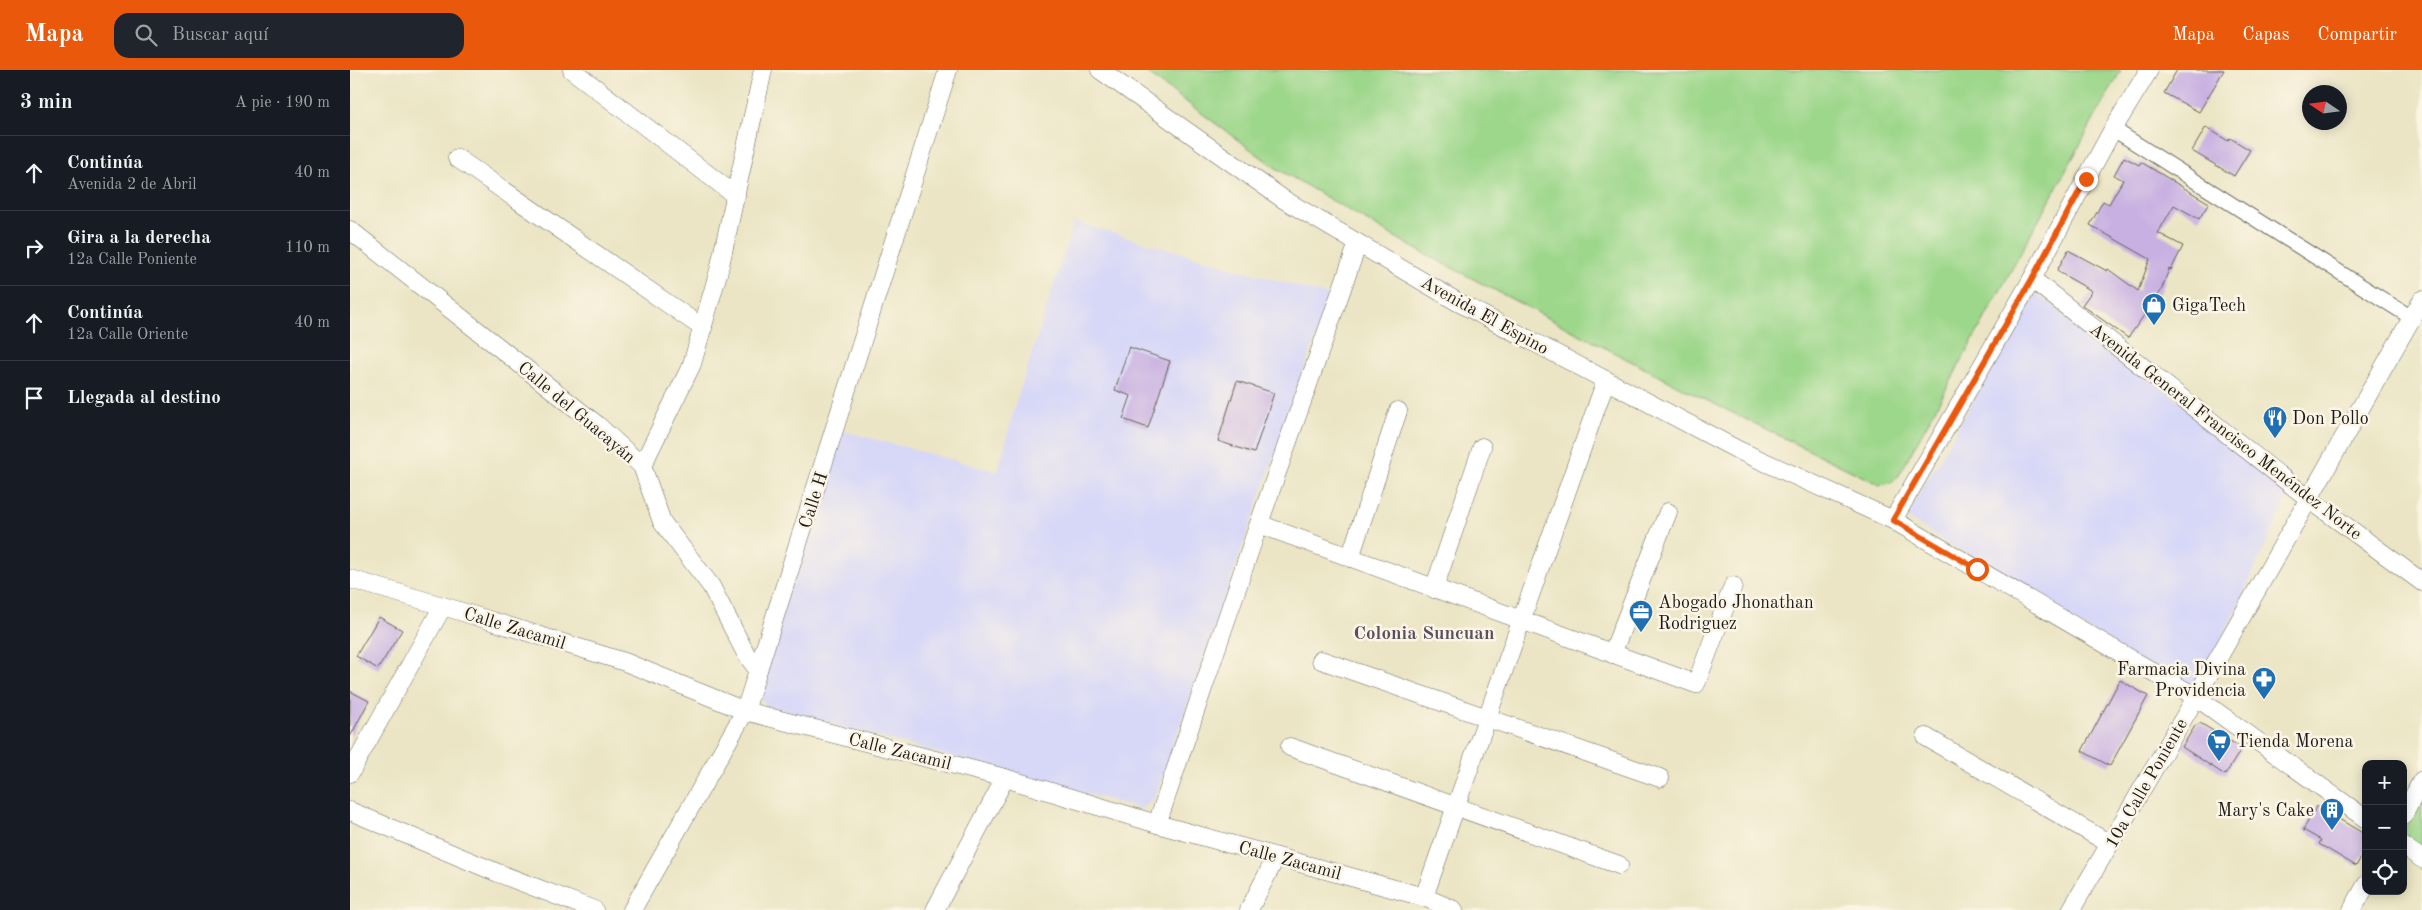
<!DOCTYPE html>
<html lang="es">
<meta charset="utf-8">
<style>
:root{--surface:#171b24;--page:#20242c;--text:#f1f3f6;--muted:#9ea1a6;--line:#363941;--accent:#ea580c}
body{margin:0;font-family:"Old Standard TT",serif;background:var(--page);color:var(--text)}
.controls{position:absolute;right:15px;bottom:15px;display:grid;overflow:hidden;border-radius:10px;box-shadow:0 2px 12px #0003}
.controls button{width:45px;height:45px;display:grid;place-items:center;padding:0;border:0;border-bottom:1px solid var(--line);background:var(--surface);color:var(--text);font:25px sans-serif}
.compass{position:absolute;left:1952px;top:15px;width:45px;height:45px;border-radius:50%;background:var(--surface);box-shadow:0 2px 12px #0003;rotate:283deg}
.stop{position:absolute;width:15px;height:15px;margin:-11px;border:4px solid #ea580c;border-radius:50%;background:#fff}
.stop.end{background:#ea580c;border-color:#fff;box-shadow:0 1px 5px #0008}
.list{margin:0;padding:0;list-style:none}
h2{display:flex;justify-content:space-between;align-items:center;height:65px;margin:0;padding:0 20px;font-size:21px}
h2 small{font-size:16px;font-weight:400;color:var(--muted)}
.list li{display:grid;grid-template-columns:32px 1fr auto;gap:15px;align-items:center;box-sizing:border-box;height:75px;padding:0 20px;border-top:1px solid var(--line)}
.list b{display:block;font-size:19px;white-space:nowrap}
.list p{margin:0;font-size:16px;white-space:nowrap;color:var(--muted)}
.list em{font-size:16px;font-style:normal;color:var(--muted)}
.icon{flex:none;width:28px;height:28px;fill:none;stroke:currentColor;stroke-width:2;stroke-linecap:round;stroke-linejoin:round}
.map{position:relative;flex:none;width:2072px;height:840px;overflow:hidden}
header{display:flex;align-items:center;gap:30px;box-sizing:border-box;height:70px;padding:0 25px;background:var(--accent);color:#fff}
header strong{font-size:24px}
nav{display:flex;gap:28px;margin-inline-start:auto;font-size:18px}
.search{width:350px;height:45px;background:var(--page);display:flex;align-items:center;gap:12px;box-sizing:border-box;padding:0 18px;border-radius:15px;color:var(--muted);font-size:19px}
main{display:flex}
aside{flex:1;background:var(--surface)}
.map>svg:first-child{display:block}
.built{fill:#d7d7f8}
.green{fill:#9dd78b;stroke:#5c7a54}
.building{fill:#c8b0e2}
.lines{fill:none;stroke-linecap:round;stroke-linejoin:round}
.pedestrian-casing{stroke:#646257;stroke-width:16}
.minor-casing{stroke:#646257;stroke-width:19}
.pedestrian{stroke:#fff;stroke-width:14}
.minor{stroke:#fff;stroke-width:18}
.route{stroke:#ea580c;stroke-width:6}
.labels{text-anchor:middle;stroke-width:5;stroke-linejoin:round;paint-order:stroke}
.poi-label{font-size:18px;fill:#1c1c1c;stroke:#fcf5e5;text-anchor:start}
.street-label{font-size:18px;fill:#1c1c1c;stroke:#fcf5e5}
.neighbourhood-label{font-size:19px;font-weight:bold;fill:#585061;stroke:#fcf5e5}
</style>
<header>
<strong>Mapa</strong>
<div class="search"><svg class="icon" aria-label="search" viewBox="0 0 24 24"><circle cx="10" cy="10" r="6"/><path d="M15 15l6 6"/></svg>Buscar aquí</div>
<nav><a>Mapa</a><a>Capas</a><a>Compartir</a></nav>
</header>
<main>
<aside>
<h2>3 min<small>A pie · 190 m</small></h2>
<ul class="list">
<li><svg class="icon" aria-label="ahead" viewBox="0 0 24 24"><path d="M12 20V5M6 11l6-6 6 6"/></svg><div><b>Continúa</b><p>Avenida 2 de Abril</p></div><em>40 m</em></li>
<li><svg class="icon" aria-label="right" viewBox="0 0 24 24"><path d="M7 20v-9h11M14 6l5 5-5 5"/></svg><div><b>Gira a la derecha</b><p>12a Calle Poniente</p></div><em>110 m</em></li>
<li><svg class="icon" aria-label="ahead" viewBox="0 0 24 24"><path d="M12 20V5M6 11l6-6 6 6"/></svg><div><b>Continúa</b><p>12a Calle Oriente</p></div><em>40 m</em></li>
<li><svg class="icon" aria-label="arrive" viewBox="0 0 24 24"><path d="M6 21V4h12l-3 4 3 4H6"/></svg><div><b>Llegada al destino</b></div></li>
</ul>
</aside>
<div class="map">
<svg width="2072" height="840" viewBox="0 0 2072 840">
<rect width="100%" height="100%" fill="#fcf5e5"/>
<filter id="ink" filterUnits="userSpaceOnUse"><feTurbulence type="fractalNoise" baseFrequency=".02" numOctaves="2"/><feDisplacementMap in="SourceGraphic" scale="10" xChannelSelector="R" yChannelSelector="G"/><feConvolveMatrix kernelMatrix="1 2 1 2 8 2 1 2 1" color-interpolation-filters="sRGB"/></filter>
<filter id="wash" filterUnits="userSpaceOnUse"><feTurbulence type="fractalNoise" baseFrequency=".0096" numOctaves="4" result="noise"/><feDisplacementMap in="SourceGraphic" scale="20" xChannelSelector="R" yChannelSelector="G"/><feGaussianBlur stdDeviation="1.12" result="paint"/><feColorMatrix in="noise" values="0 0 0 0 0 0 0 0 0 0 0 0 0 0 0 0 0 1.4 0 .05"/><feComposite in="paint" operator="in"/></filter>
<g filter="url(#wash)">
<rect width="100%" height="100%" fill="#ebe5c5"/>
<g class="built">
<path d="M724,152L980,226L805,727L792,739L416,636L407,620L493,361L648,402L664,339Z"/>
<path d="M1686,223L1943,416L1846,627L1556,447Z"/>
</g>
<g class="green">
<path d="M793,0H1771L1548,407L1541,413L1530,415L1336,320L1064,178L926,98Z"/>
<path d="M2072,726V779L2053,766V762Z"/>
</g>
<g id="blocks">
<g class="building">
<path d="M1827,0H1874L1849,42L1814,23Z"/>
<path d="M1856,57L1878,71L1880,68L1900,80L1884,106L1842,81Z"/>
<path d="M1774,87L1789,95L1791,92L1859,133L1849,149L1824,135L1808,163L1833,176L1821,200L1819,199L1811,221L1778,268L1732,235L1742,221L1707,201L1718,180L1757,201L1758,199L1788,221L1800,189L1740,155L1753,131L1759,134L1773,110L1764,105Z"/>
<path d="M779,277L820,291L798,358L773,349L781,326L765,320Z"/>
<path d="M887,311L924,323L904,383L868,371Z"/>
<path d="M29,547L52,560L28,599L6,586Z"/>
<path d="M1770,610L1798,626L1760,696L1732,681Z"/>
<path d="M0,621L19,631L0,667Z"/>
<path d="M1850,653L1892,678L1875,705L1832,677L1845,656Z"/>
<path d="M1967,736L2016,765V779L2006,796L1969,774L1971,770L1953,760Z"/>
</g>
</g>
</g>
<g filter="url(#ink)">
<use href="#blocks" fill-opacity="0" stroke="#646257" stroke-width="1"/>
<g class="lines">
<defs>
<path id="pedestrian" d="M1763,59L2062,248"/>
<g id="minor">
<path d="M222,0L386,126"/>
<path d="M750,0L933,129L1106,231L1388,380L1543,450L1846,627L2016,749"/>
<path d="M107,88L353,258"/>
<path d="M0,160L246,354L292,396L312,452L361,516L396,584L408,600"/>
<path d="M1682,209L1959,429L2072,512"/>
<path d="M292,396L342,294L369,200L413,0"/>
<path d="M1543,450L1682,209L1763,59L1799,0"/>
<path d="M909,454L1346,614L1383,516"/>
<path d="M1000,488L1048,341"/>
<path d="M0,509L93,536L275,592L395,641L655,708L807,754L1074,827L1104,840"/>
<path d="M1084,519L1132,377"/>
<path d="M1262,584L1318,442"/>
<path d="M971,590L1310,708"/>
<path d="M1576,667L1760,774"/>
<path d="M940,677L1269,795"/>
<path d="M0,703L93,536"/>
<path d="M0,741L148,803L244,840"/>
<path d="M2053,746L2072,710"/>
<path d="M807,754L905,465L1008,173"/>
<path d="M2053,776L2072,789"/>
<path d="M1074,827L1256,310"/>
<path d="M282,840L395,641L598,0"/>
<path d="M585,840L655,708"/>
<path d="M899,840L926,787"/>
<path d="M1721,840L1846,627L2072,230"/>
<path d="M2002,840L2016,815"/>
</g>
</defs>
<use href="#pedestrian" class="pedestrian-casing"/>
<use href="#minor" class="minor-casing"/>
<use href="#pedestrian" class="pedestrian"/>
<use href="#minor" class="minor"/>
</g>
</g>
<g class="lines" filter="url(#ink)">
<path class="route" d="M1627,499L1543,450L1682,209L1736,109"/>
</g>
<defs>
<symbol id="shop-pin" viewBox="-11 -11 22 30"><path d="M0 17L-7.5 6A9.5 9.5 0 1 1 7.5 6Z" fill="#1f6fb2" stroke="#fcf5e5"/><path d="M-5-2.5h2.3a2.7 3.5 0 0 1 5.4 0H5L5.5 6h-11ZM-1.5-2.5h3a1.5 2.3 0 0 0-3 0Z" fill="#fff"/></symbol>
<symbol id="restaurant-pin" viewBox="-11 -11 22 30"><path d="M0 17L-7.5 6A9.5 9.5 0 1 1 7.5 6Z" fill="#1f6fb2" stroke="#fcf5e5"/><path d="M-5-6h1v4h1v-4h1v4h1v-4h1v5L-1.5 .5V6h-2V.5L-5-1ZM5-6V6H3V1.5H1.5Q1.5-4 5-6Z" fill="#fff"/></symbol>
<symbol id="office-pin" viewBox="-11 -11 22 30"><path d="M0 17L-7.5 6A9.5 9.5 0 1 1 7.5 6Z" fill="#1f6fb2" stroke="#fcf5e5"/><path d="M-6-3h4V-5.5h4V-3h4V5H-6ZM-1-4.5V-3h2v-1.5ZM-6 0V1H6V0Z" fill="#fff"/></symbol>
<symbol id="pharmacy-pin" viewBox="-11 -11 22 30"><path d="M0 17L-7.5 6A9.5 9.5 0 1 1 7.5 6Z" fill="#1f6fb2" stroke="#fcf5e5"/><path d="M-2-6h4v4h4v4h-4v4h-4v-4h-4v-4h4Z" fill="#fff"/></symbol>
<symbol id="supermarket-pin" viewBox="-11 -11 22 30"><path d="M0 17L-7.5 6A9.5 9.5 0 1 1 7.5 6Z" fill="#1f6fb2" stroke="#fcf5e5"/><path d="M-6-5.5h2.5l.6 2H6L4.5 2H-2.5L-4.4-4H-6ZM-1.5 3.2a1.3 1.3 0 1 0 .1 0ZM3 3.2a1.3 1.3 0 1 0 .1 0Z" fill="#fff"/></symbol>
<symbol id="building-pin" viewBox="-11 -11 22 30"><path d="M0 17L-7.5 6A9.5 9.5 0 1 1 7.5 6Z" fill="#1f6fb2" stroke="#fcf5e5"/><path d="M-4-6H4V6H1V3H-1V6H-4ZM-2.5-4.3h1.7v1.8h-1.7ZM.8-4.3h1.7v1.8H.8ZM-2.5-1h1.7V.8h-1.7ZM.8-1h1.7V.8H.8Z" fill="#fff"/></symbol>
</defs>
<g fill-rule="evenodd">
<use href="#shop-pin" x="1790" y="221" width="28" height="38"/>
<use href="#restaurant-pin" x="1911" y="334" width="28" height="38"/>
<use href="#office-pin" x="1277" y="528" width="28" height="38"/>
<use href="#pharmacy-pin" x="1900" y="595" width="28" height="38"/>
<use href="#supermarket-pin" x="1855" y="657" width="28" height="38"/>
<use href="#building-pin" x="1968" y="726" width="28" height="38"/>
</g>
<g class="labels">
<g class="poi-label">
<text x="1822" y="241">GigaTech</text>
<text x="1942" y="354">Don Pollo</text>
<text x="1308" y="538">Abogado Jhonathan<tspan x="1308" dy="21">Rodriguez</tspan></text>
<text x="1896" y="605" text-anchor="end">Farmacia Divina<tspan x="1896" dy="21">Providencia</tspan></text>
<text x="1886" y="677">Tienda Morena</text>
<text x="1964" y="746" text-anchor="end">Mary's Cake</text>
</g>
<g class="street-label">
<text transform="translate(1135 245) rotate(29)" y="6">Avenida El Espino</text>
<text transform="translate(227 342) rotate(40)" y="6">Calle del Guacayán</text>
<text transform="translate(1876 361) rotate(38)" y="6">Avenida General Francisco Menéndez Norte</text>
<text transform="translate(463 430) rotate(-72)" y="6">Calle H</text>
<text transform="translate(165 558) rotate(17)" y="6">Calle Zacamil</text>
<text transform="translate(550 681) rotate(14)" y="6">Calle Zacamil</text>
<text transform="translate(1796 713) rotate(-60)" y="6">10a Calle Poniente</text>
<text transform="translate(940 790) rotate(15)" y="6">Calle Zacamil</text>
</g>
<g class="neighbourhood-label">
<text x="1074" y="569">Colonia Suncuan</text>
</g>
</g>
</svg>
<div class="controls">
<button>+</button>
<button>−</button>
<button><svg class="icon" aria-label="locate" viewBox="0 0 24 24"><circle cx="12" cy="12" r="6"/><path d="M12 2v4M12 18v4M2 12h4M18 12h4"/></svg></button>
</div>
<svg class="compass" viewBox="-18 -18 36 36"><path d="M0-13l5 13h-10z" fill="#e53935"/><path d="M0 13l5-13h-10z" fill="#9ea1a6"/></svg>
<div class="stop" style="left:1627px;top:499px"></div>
<div class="stop end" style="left:1736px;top:109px"></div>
</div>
</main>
